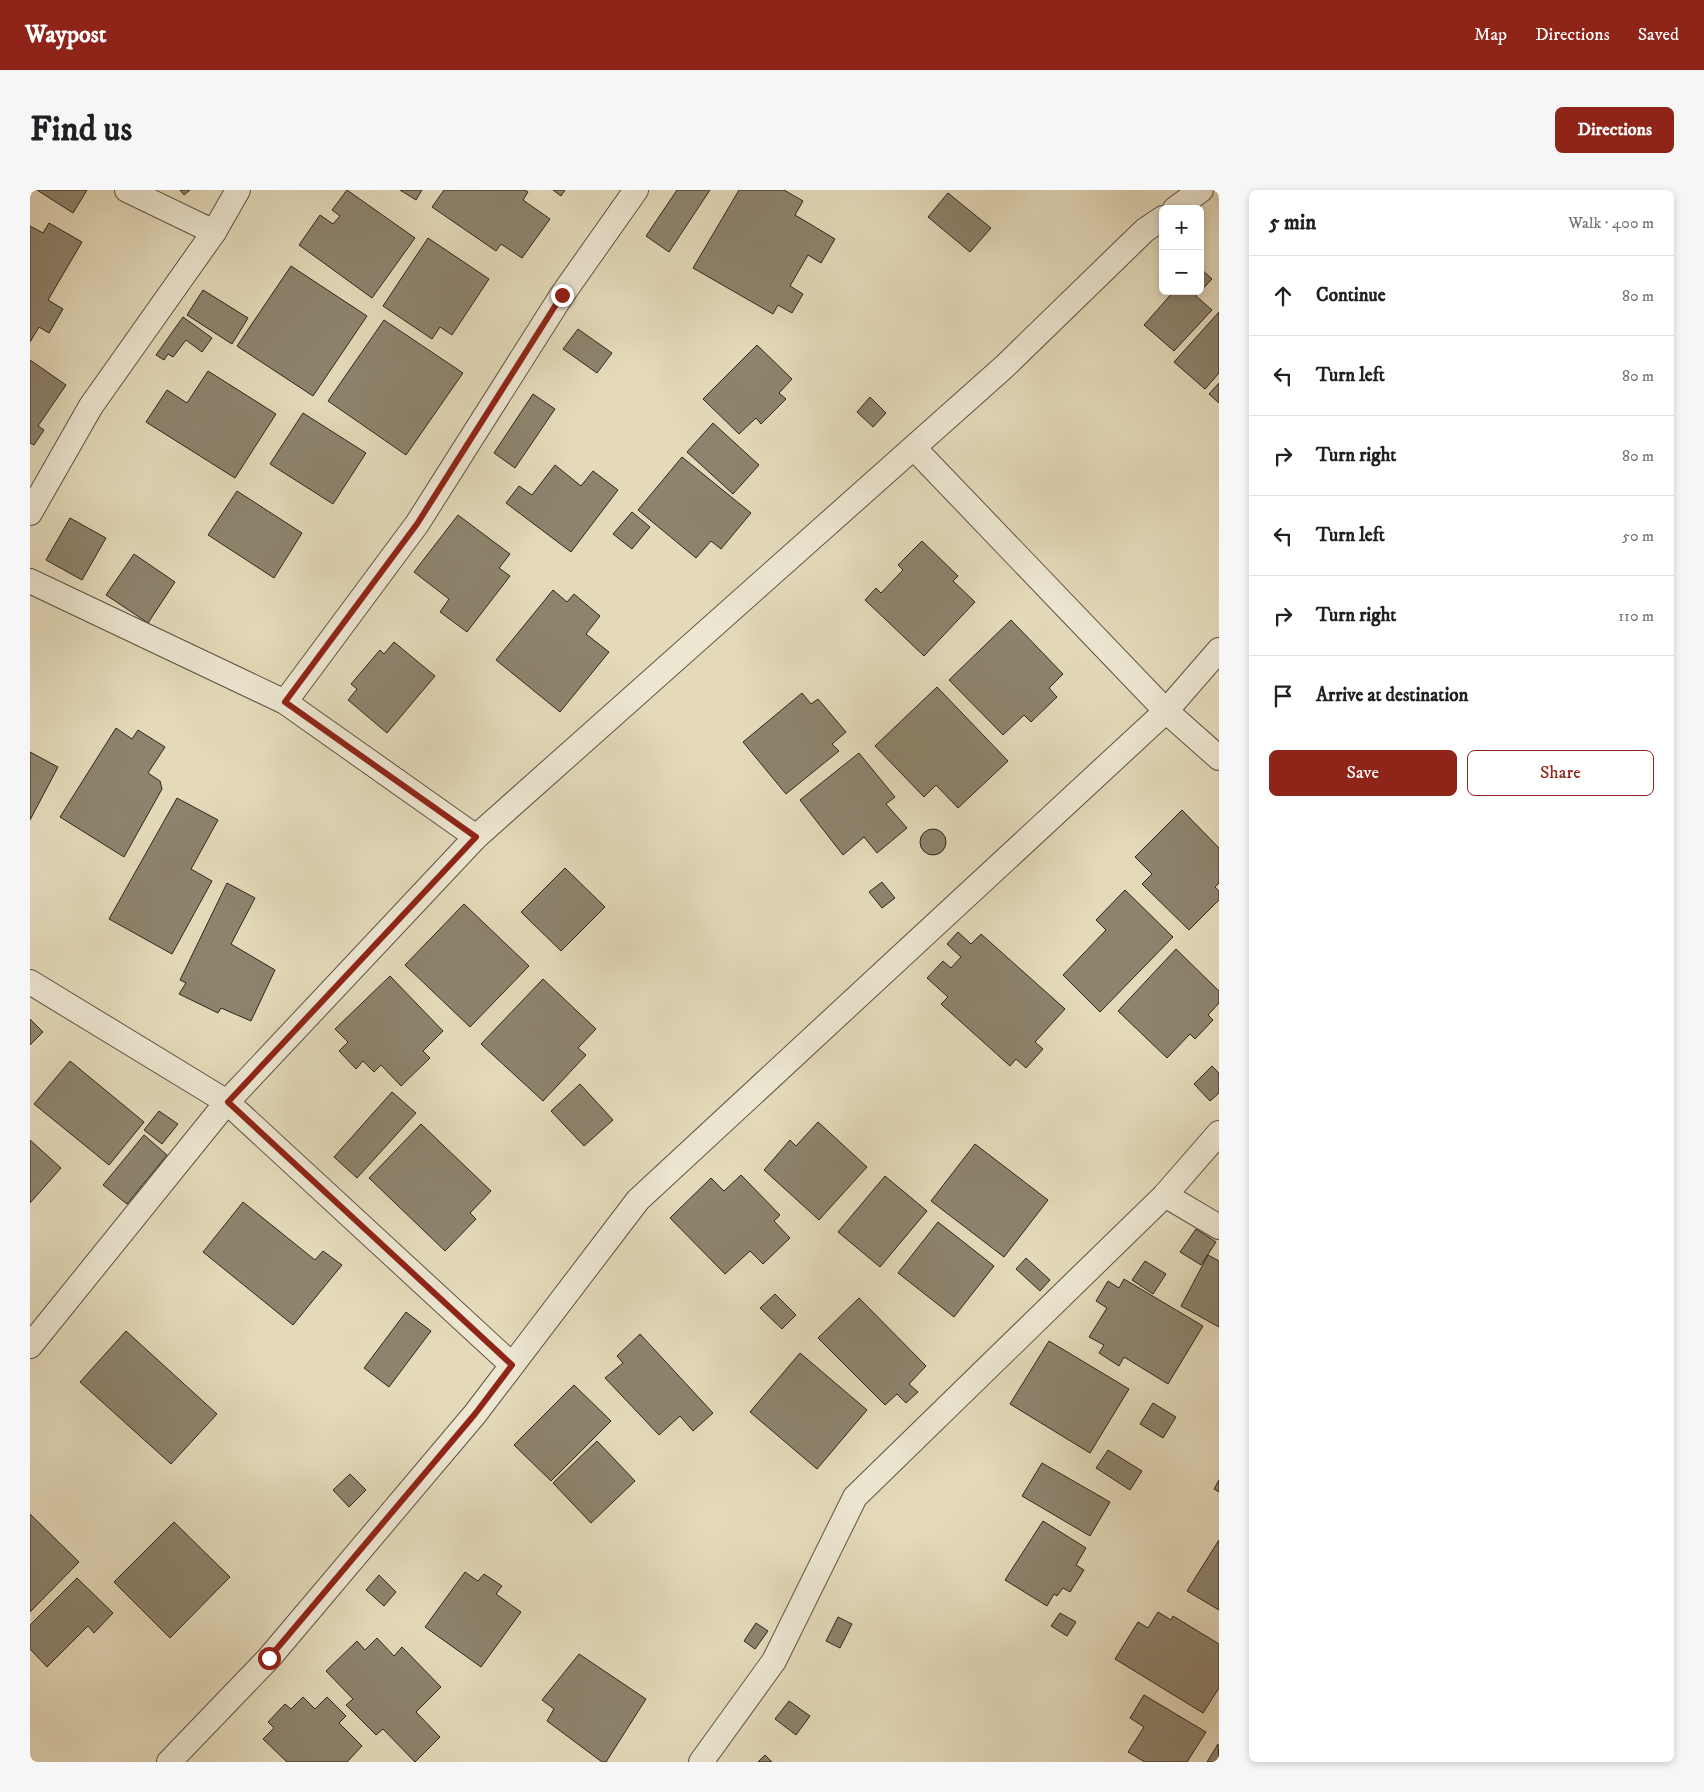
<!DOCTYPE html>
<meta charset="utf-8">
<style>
:root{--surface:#fff;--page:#f6f6f6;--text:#202124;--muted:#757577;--line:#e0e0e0;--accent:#8f2418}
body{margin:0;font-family:"IM FELL DW Pica",serif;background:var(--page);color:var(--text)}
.controls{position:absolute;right:15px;top:15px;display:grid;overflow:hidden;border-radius:8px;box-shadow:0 2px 8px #0003}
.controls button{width:45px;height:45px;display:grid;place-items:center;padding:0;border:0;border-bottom:1px solid var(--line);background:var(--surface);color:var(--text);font:25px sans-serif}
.stop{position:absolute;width:15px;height:15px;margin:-11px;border:4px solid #8f2418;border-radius:50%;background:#fff}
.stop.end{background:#8f2418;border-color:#fff;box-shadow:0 1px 5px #0008}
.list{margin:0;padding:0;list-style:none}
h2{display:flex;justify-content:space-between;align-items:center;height:65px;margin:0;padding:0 20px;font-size:21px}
h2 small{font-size:16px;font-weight:400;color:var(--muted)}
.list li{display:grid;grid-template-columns:32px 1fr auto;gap:15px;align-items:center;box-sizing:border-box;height:80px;padding:0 20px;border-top:1px solid var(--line)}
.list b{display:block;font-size:19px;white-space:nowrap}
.list em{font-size:16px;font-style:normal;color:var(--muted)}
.actions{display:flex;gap:10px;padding:15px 20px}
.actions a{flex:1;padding:11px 0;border:1px solid var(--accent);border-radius:8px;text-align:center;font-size:18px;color:var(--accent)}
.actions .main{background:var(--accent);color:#fff}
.icon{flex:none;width:28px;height:28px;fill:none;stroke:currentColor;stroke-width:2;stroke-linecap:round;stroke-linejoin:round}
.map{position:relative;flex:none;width:1189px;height:1572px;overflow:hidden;border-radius:8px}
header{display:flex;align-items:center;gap:30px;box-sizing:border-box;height:70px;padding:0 25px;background:var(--accent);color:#fff}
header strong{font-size:24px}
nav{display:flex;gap:28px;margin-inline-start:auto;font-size:18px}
.intro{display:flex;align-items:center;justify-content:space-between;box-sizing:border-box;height:120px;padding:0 30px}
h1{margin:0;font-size:35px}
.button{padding:12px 22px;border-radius:8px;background:var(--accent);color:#fff;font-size:18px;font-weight:700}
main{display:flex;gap:30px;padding:0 30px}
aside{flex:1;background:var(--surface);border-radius:8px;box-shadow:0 2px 8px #0003}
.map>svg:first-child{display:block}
.building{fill:#8d846e;stroke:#2f261b}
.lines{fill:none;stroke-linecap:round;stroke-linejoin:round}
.street-casing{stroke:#5c5343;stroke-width:26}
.street{stroke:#ede7d2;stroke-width:24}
.route{stroke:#8f2418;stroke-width:6}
</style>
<header>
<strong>Waypost</strong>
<nav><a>Map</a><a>Directions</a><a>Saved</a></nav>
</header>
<div class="intro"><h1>Find us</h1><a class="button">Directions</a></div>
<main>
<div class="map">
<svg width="1189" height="1572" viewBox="0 0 1189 1572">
<rect width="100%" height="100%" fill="#e4daba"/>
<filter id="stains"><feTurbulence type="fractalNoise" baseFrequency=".004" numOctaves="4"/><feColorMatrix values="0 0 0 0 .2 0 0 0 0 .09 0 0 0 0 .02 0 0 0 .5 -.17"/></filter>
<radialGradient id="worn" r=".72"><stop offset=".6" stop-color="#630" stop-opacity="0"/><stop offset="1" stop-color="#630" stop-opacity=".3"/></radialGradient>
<g class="building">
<path d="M7,0H57L43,23Z"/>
<path d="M150,0H160L154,5Z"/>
<path d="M317,0L385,48L342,108L269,55L290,25L303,34L310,26L302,20Z"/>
<path d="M370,0H392L386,10Z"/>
<path d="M414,0H495L498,2L493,10L520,29L492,68L471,54L466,61L402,17Z"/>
<path d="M523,0H535L531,6Z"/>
<path d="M647,0H680L639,62L616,46Z"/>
<path d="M709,0H754L773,11L765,25L805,49L791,73L778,65L760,96L773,104L762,123L748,115L743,124L663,78Z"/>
<path d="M918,3L961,38L940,62L898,27Z"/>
<path d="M19,33L52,52L18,110L33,119L19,143L9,137L0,152V36L13,43Z"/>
<path d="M398,48L459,89L422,145L410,137L402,149L353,116Z"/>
<path d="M261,76L337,126L283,206L207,156Z"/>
<path d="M1170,78L1182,89L1166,106L1182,120L1144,161L1114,135L1144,101H1170Z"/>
<path d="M173,100L218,128L202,154L157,125Z"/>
<path d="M1189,122V183L1175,199L1144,172Z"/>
<path d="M153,127L182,148L172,162L156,150L143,167L138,164L134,170L126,165Z"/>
<path d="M354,130L433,183L376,265L298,211Z"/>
<path d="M548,139L582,163L567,183L533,159Z"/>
<path d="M727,155L762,189L749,203L756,209L731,234L726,228L709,244L673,209Z"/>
<path d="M0,170L36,195L8,236L14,240L4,255L0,253Z"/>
<path d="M178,181L246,224L205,288L116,232L137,200L157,213Z"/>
<path d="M1189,193V213L1179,204Z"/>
<path d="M503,204L525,219L485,278L464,263Z"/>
<path d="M840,207L856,223L843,237L827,222Z"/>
<path d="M273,223L336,263L303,314L240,274Z"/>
<path d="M683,233L729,275L703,304L657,262Z"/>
<path d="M652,267L721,323L691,359L681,351L666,368L608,320Z"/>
<path d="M525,275L551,296L563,281L588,300L541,362L476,313L489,296L502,305Z"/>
<path d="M207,301L272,343L244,388L178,345Z"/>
<path d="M602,322L620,337L602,359L583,344Z"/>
<path d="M428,325L480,364L469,378L480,386L437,442L410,422L419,409L384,382Z"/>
<path d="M40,328L76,348L52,390L16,370Z"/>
<path d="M892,351L928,386L923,391L945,412L894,466L835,410L846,398L851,403L873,380L868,375Z"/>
<path d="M104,364L145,392L118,433L76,405Z"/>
<path d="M523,400L537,412L544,404L570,426L556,444L579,462L530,522L466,470Z"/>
<path d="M981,430L1033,484L1019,498L1027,507L1001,532L994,525L973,545L919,490Z"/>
<path d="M364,452L405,486L357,543L318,510L327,499L321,494L350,460L354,464Z"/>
<path d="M907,497L978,571L928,618L906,595L894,607L845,556Z"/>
<path d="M772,503L781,514L788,509L816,542L802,554L809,561L756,604L713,552Z"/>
<path d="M86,538L102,549L108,540L135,557L118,583L130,591L132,599L94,667L30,627Z"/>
<path d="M0,562L28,577L0,630Z"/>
<path d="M829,563L865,607L856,614L877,638L847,663L834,647L813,665L770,610Z"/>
<path d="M147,608L188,630L161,679L182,691L142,764L79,729Z"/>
<path d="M1152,620L1189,658V693L1185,697L1189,701V710L1159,740L1112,694L1122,684L1105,667Z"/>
<circle cx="903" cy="652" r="13"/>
<path d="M535,678L575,717L531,761L491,722Z"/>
<path d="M852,692L865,708L852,718L839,702Z"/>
<path d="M197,693L225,708L201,754L245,780L221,831L191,818L188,823L149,804L156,793L150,790Z"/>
<path d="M1095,700L1143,747L1070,822L1033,785L1076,740L1066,730Z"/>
<path d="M434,714L499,776L440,837L375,775Z"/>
<path d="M928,742L941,754L951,744L1035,819L1005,852L1013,859L996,878L986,869L980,876L911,814L918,807L897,788L913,771L921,778L931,767L917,754Z"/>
<path d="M1146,759L1189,801V813L1178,825L1183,830L1165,849L1160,844L1137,868L1088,821Z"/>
<path d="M360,786L413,841L393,861L400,868L371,896L351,875L344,882L333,871L326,879L309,861L318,852L305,839Z"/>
<path d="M513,789L566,839L548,858L556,865L513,911L451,854Z"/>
<path d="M0,829L13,842L0,855Z"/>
<path d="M40,871L114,932L79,975L4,914Z"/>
<path d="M1182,876L1189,883V903L1180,911L1164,894Z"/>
<path d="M550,894L583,930L554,956L521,921Z"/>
<path d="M362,902L386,923L327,988L304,967Z"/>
<path d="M129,921L148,934L132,954L114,940Z"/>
<path d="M788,932L837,977L789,1030L734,980L760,950L766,956Z"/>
<path d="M391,934L461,1001L440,1023L446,1029L415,1061L339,988Z"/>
<path d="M114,945L137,965L97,1014L73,995Z"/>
<path d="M0,950L31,978L0,1013Z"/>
<path d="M945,954L1018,1010L974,1067L901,1011Z"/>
<path d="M711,985L750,1025L744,1031L760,1048L733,1074L720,1061L695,1084L640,1028L681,988L694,1001Z"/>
<path d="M855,986L897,1021L850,1077L808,1042Z"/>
<path d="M213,1012L285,1070L293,1061L312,1075L263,1135L173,1062Z"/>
<path d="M908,1032L964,1076L924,1127L868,1083Z"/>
<path d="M1166,1039L1186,1052L1171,1075L1150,1062Z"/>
<path d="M1178,1065L1189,1071V1137L1151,1116Z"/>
<path d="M996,1068L1020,1090L1010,1101L986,1079Z"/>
<path d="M1115,1071L1136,1084L1123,1104L1102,1090Z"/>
<path d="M1094,1089L1173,1136L1138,1194L1094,1167L1089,1176L1069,1163L1074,1155L1059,1147L1077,1118L1066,1111L1078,1091L1089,1098Z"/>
<path d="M745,1104L766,1125L752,1139L730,1118Z"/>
<path d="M829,1108L896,1176L879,1194L888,1202L876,1213L867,1204L855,1215L788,1148Z"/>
<path d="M376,1122L401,1141L359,1197L334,1178Z"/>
<path d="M96,1141L187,1224L141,1274L50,1192Z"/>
<path d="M610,1144L683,1223L663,1241L650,1226L629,1245L575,1188L593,1173L587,1166Z"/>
<path d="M1019,1151L1099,1199L1060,1263L980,1214Z"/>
<path d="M770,1163L837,1220L787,1279L720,1222Z"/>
<path d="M544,1195L581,1231L521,1291L484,1255Z"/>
<path d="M1123,1213L1146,1227L1133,1248L1110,1234Z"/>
<path d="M567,1251L605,1291L561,1333L523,1293Z"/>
<path d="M1078,1260L1112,1281L1100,1300L1066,1278Z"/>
<path d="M1012,1273L1080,1312L1060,1346L992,1306Z"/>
<path d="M320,1284L336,1300L319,1317L303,1300Z"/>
<path d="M1189,1290V1302L1184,1299Z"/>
<path d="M0,1324L49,1372L0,1422Z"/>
<path d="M1013,1331L1056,1358L1046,1375L1054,1380L1040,1402L1033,1398L1027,1406L1024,1404L1017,1416L975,1390Z"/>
<path d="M144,1332L200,1387L140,1448L84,1392Z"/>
<path d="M1189,1350V1420L1157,1401Z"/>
<path d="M435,1382L448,1391L454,1384L472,1396L466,1404L491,1422L451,1477L395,1437Z"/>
<path d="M349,1385L366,1402L354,1416L336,1400Z"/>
<path d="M47,1388L83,1423L64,1443L58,1436L17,1477L0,1459V1435Z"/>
<path d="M1128,1422L1141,1430L1143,1426L1189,1454V1498L1173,1523L1085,1469L1108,1432L1118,1438Z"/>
<path d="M1030,1423L1046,1432L1037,1446L1021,1436Z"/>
<path d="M808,1427L822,1434L810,1458L796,1451Z"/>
<path d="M726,1433L738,1441L725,1459L714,1451Z"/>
<path d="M347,1448L364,1466L372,1457L411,1497L386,1522L410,1547L385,1572L353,1539L346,1545L316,1515L323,1509L296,1481L327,1451L335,1460Z"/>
<path d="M549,1464L616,1509L576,1572H572L517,1531L524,1519L512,1510Z"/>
<path d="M1114,1505L1176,1542L1157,1572H1115L1098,1562L1114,1537L1100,1528Z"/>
<path d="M273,1507L285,1519L297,1507L316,1526L309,1533L332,1556L317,1572H257L233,1549L244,1538L238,1532L255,1514L261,1519Z"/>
<path d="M759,1511L780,1526L766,1545L745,1529Z"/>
<path d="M1188,1554L1189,1572H1177Z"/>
<path d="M735,1565L742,1572H728Z"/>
</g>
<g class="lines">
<defs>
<g id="street">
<path d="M97,0L184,42"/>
<path d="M1145,19L1171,0"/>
<path d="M884,258L1136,521L1189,568"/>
<path d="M0,323L61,216L184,42L208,0"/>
<path d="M0,391L255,512L446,647"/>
<path d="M255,512L387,334L532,105L606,0"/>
<path d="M0,792L197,912L482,1175"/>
<path d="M1135,1005L1189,1037"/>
<path d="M0,1156L197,912L446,647L974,177L1115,40L1133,28"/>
<path d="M139,1572L239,1468L445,1224L608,1010L1136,521L1189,460"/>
<path d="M671,1572L744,1471L825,1307L1135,1005L1189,943"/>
</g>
</defs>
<use href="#street" class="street-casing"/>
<use href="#street" class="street"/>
</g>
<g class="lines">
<path class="route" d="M239,1468L445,1224L482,1175L198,912L446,647L255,512L387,334L532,105"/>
</g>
<rect width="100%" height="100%" filter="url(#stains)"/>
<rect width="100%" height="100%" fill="url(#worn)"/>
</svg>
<div class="controls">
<button>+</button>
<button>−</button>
</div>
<div class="stop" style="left:239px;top:1468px"></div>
<div class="stop end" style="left:532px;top:105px"></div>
</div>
<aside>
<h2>5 min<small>Walk · 400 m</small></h2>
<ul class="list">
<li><svg class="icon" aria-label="ahead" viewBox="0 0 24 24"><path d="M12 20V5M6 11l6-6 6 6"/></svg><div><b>Continue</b></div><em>80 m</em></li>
<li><svg class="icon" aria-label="left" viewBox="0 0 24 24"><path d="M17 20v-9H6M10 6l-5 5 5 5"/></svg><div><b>Turn left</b></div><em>80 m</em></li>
<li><svg class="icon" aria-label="right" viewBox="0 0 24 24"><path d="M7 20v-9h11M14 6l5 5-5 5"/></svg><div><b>Turn right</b></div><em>80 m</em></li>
<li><svg class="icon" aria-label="left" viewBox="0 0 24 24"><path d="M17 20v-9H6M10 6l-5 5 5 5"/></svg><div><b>Turn left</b></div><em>50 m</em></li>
<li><svg class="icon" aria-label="right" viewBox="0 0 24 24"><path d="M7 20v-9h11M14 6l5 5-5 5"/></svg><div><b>Turn right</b></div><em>110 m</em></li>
<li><svg class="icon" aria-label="arrive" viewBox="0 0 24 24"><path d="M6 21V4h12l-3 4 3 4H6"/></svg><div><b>Arrive at destination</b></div></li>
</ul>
<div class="actions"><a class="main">Save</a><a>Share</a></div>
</aside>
</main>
